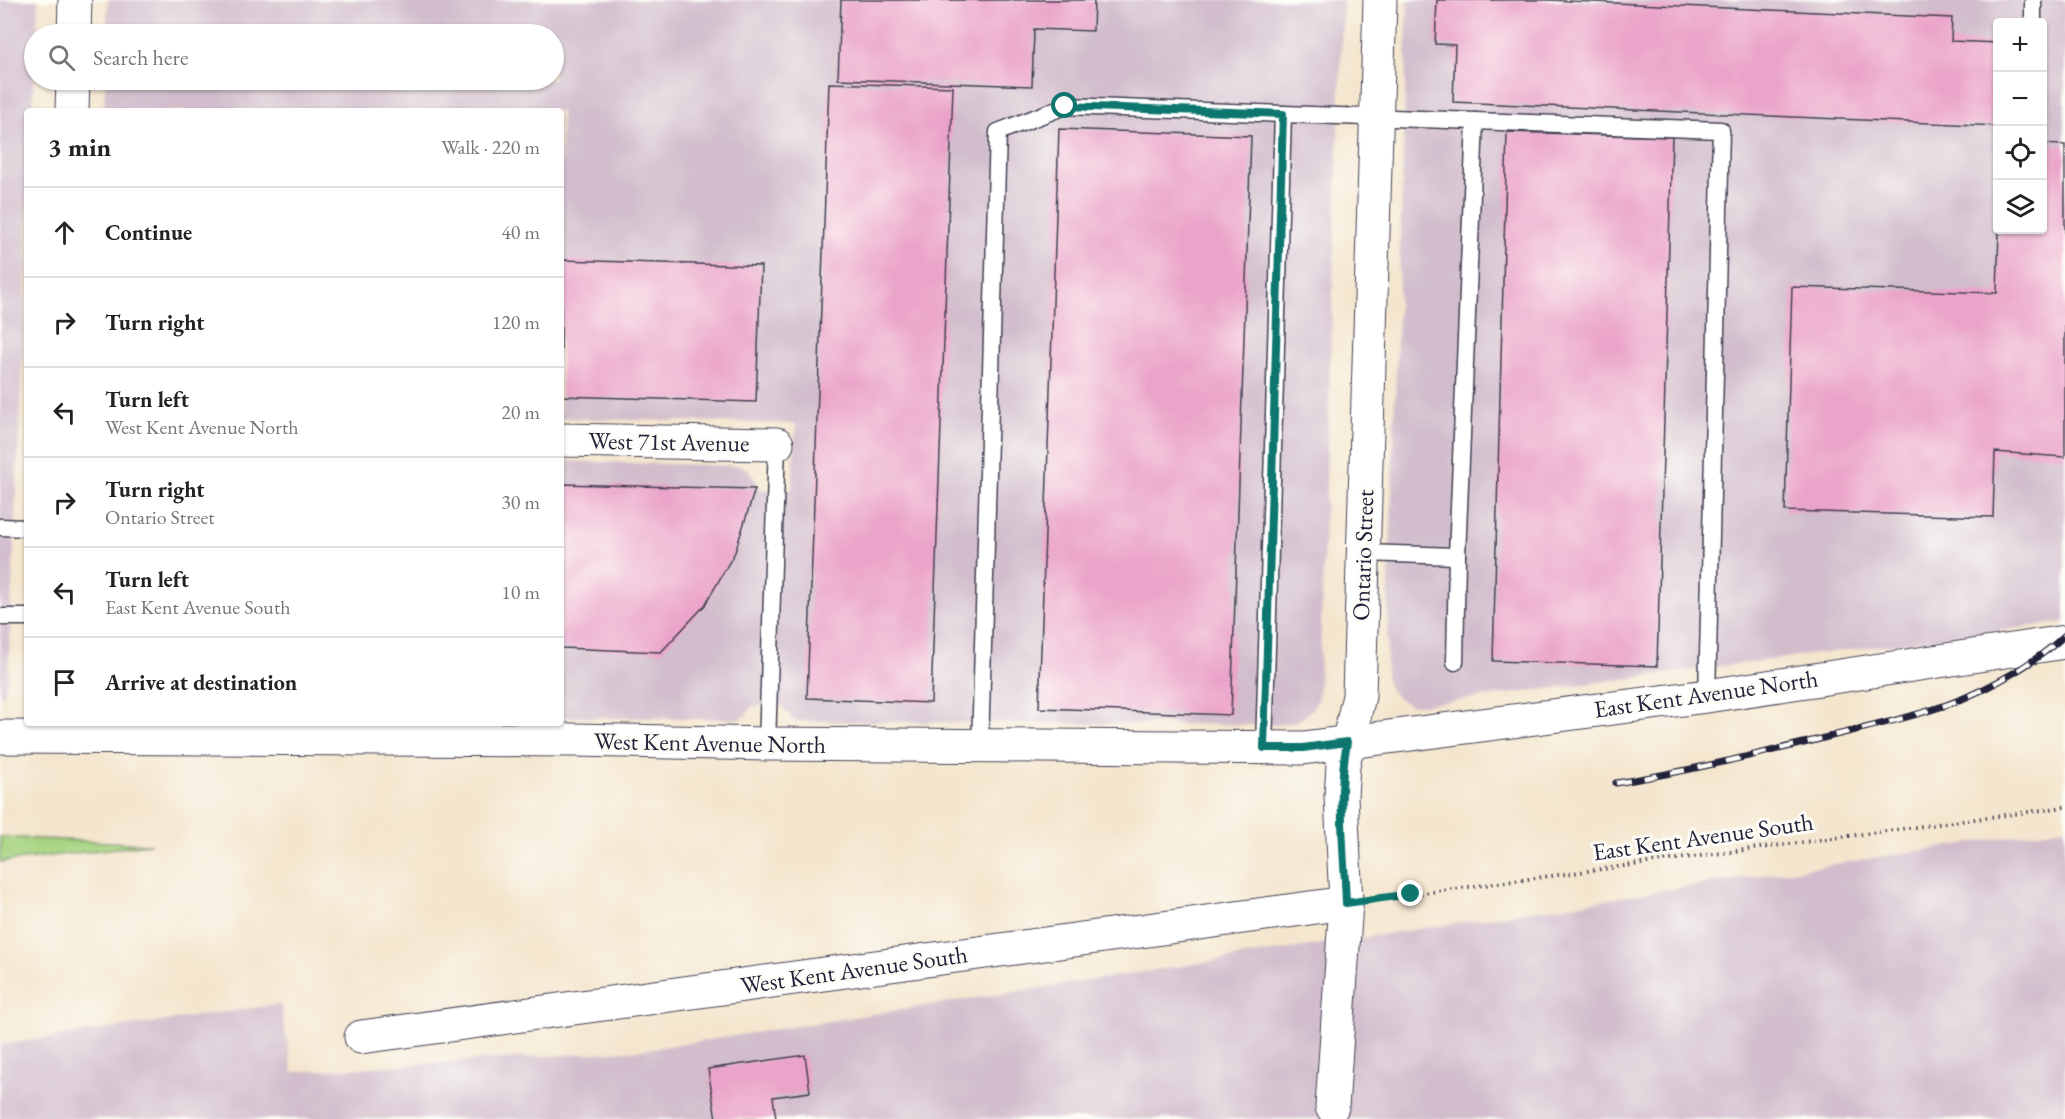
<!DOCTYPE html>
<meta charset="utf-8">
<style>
:root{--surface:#fff;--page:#f2f2f2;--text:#222;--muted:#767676;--line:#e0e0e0}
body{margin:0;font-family:"EB Garamond",serif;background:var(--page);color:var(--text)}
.controls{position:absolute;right:18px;top:18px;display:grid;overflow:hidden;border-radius:6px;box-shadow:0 2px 4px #0004}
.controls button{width:54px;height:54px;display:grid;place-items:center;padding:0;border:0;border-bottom:2px solid var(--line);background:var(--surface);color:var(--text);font:30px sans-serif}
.stop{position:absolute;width:18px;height:18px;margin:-14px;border:4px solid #0f766e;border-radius:50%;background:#fff}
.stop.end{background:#0f766e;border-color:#fff;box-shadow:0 2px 6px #0008}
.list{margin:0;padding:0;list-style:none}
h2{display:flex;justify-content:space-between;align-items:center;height:78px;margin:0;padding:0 24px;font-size:26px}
h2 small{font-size:20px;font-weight:400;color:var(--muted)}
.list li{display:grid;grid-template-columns:39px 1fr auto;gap:18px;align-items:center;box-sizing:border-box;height:90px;padding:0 24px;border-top:2px solid var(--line)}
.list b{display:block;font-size:22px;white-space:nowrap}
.list p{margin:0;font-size:20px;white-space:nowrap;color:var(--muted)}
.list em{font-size:20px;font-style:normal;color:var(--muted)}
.icon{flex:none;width:33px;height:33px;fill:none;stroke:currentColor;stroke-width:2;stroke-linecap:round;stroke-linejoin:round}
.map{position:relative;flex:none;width:2065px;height:1119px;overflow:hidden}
.search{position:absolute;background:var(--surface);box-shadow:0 2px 4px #0004;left:24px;top:24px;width:540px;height:66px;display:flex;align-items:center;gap:15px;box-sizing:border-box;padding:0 21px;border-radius:33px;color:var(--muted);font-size:22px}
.panel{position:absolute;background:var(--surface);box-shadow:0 2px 4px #0004;left:24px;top:108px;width:540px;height:618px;border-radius:6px}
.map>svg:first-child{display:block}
.industrial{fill:#d1bdcc;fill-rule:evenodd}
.green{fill:#a6d380;stroke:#647a5e;stroke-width:1.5}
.building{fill:#eba4c9}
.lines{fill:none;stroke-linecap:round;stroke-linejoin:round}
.service-casing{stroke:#423f51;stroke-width:19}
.minor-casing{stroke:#423f51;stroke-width:35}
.tertiary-casing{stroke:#423f51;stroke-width:35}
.path{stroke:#423f51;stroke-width:4;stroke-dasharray:1.5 4.5;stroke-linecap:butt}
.service{stroke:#fff;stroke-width:16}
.minor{stroke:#fff;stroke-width:33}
.tertiary{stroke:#fff;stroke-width:33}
.rail-casing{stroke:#22223b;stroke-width:7}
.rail{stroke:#fdfcf7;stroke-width:4.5;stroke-dasharray:14;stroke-linecap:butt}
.route{stroke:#0f766e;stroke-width:8}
.labels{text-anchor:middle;stroke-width:6;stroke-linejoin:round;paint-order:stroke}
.street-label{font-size:24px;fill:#22223b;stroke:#fdfcf7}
</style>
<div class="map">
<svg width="2065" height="1119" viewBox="0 0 2065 1119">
<rect width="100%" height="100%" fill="#fdfcf7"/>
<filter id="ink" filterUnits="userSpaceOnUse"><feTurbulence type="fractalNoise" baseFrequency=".0167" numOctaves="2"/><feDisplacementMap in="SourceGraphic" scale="12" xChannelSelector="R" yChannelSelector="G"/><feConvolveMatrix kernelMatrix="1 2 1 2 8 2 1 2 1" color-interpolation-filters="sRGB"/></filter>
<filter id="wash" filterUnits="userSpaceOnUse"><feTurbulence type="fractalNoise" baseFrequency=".008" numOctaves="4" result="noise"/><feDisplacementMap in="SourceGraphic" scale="24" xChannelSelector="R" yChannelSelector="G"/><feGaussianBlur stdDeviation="1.35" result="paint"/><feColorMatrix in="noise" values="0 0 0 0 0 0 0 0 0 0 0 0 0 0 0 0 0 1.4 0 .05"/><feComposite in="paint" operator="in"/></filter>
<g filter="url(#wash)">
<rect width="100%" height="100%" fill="#f4e6ce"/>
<g class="industrial">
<path d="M0,0H38L37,34H34L33,111H27V254L8,676L3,697H0Z"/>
<path d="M108,0H1343L1319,688L1318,699L1312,709L1304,717L1292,723L1276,725L794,721L781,705L752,706L745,716L740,719L561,717V461L741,466L748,469L761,490L792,489L796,424L561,418V111H104L105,80H554V34H106Z"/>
<path d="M1408,0H2065V622L1422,705H1409L1398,698L1388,687L1386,674ZM1998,22H2042V230H1998Z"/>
<path d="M2065,828V1119H0V1045L280,1004L293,1072L643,1050Z"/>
</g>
<path class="green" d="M0,837L151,844L0,862Z"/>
<g id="blocks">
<g class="building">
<path d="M841,0H1094L1093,31L1034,29L1032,86L838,79Z"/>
<path d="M1437,0H1547L1952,18L1951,41L1998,43V126L1453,102L1455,45L1435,44Z"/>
<path d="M829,83L953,87L931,703L807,698Z"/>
<path d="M1059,129L1251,136L1231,715L1039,708Z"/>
<path d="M1507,132L1672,137L1657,666L1493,661Z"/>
<path d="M2042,144L2065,145V457L1995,452L1993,517L1785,511L1792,287L1997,293L1999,230H2042Z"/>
<path d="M561,260L761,266L756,402L561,396Z"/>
<path d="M561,484L755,489L735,552L705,605L661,652L561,648Z"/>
<path d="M805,1055L810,1092L773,1097L776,1119H716L708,1069Z"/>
</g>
</g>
</g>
<g filter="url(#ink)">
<use href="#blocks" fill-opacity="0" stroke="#423f51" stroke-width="1.5"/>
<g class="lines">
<defs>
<g id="service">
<path d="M2033,0V22"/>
<path d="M1475,121L1721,130L1707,696"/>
<path d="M0,527L27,528"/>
<path d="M1363,553L1457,556"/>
<path d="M0,617H27"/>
<path d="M767,744L777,444"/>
<path d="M980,747L998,132L1065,106L1475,121L1457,556L1455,662"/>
<path d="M1264,748L1283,114"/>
</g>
<g id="minor">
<path d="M74,34L75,0"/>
<path d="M72,111L73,80"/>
<path d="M561,440L777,444"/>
<path d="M361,1037L1346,903"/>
<path d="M1332,1107L1346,903L1341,796L1343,765L1359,696L1380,0"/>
</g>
<path id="tertiary" d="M0,737L575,740L767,744L1303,748L1707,696L2065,642"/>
</defs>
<use href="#service" class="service-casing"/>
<use href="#minor" class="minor-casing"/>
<use href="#tertiary" class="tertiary-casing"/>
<path class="path" d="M1379,899L2065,807"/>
<use href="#service" class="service"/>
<use href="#minor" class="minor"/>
<use href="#tertiary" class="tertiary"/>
<defs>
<path id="rail" d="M1616,783C1684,772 1750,756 1816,740C1854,730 1893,722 1931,710C1975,697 2031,667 2065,635"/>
</defs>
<use href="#rail" class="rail-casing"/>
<use href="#rail" class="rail"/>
</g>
</g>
<g class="lines" filter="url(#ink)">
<path class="route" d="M1065,106L1283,114L1264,748H1303L1347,742C1337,795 1344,850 1346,903L1411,894"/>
</g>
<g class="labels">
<g class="street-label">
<text transform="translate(669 442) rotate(1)" y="8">West 71st Avenue</text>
<text transform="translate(1363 555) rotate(-88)" y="8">Ontario Street</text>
<text transform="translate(1706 694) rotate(-8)" y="8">East Kent Avenue North</text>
<text transform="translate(710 743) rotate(1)" y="8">West Kent Avenue North</text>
<text transform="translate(1703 837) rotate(-8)" y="8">East Kent Avenue South</text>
<text transform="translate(854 970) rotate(-8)" y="8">West Kent Avenue South</text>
</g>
</g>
</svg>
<div class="controls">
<button>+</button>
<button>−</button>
<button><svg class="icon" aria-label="locate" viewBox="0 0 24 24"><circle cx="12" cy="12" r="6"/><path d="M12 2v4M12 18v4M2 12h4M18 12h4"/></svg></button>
<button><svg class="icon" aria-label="layers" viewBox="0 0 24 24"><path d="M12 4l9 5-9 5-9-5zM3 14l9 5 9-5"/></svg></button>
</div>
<div class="stop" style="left:1065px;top:106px"></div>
<div class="stop end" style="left:1411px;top:894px"></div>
<div class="search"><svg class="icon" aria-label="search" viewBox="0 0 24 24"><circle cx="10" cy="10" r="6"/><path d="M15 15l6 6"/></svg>Search here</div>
<section class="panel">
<h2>3 min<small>Walk · 220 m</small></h2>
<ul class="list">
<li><svg class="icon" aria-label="ahead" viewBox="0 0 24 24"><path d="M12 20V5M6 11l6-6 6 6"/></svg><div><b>Continue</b></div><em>40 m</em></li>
<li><svg class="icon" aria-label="right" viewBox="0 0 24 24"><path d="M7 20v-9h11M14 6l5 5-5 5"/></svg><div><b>Turn right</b></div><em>120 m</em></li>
<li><svg class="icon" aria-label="left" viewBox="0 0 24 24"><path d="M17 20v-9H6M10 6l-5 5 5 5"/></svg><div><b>Turn left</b><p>West Kent Avenue North</p></div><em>20 m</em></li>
<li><svg class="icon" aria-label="right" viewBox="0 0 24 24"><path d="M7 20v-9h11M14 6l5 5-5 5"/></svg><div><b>Turn right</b><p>Ontario Street</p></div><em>30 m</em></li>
<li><svg class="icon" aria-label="left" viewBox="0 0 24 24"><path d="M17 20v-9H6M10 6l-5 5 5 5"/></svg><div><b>Turn left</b><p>East Kent Avenue South</p></div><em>10 m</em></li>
<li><svg class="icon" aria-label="arrive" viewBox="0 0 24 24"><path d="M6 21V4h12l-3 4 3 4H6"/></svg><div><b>Arrive at destination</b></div></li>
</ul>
</section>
</div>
